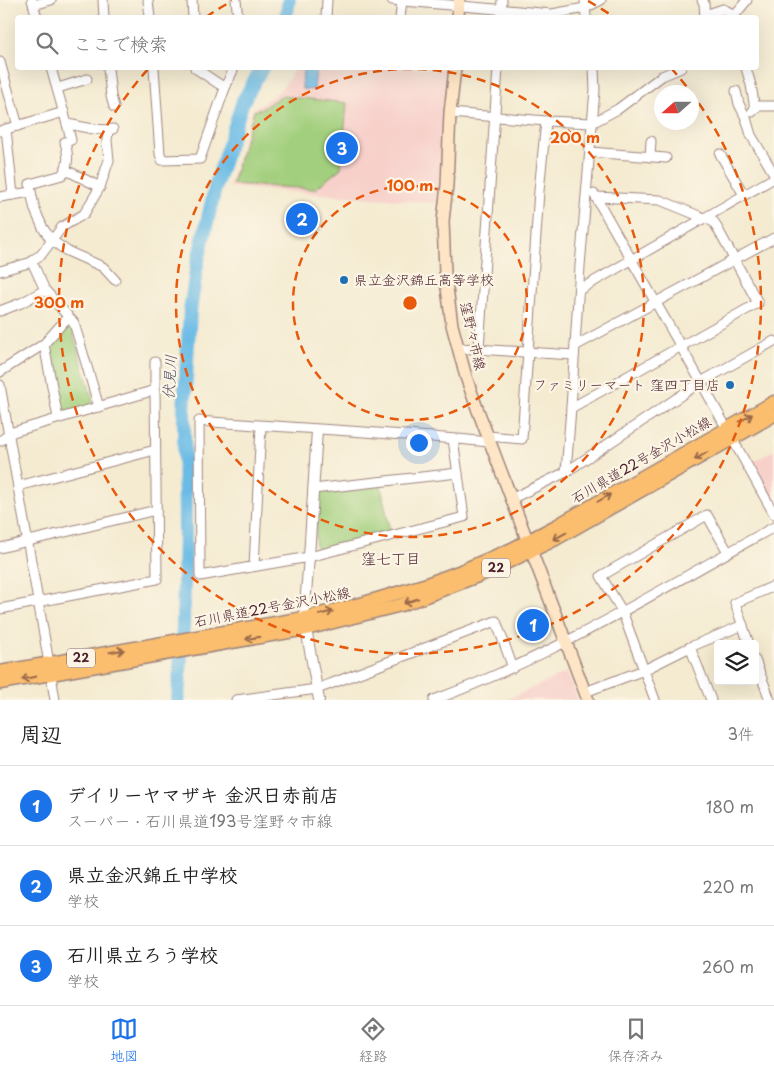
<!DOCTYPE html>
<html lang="ja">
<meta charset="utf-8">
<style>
:root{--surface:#fff;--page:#f6f6f6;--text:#222;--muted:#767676;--line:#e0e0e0;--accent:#1a73e8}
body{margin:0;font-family:"Playpen Sans","Klee One",sans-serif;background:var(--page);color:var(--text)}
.controls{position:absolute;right:15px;bottom:15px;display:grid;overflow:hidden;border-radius:5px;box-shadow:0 5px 20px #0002}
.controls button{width:45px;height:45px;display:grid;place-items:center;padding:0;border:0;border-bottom:1px solid var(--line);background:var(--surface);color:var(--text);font:25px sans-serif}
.compass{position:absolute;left:654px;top:85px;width:45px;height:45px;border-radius:50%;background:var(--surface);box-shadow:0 5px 20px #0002;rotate:249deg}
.you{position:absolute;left:418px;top:442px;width:18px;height:18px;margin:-12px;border:4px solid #fff;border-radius:50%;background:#1a73e8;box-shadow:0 0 0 8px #1a73e833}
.badge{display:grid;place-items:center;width:32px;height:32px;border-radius:50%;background:var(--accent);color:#fff;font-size:16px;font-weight:700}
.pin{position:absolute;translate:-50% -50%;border:2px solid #fff;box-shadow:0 1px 5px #0006}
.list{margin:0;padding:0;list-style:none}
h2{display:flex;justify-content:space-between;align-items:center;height:65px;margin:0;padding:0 20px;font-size:21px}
h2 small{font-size:16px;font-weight:400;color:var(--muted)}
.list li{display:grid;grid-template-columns:32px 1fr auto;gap:15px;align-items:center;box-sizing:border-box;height:80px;padding:0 20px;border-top:1px solid var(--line)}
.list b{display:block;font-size:19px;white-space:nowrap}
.list p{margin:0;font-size:16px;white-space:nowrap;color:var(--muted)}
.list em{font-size:16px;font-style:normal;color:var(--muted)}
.icon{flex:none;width:28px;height:28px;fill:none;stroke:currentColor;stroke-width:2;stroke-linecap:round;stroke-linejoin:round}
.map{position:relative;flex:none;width:774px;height:700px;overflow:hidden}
.search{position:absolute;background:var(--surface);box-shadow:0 5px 20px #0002;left:15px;right:15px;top:15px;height:55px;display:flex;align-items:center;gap:12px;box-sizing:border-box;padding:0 18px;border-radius:5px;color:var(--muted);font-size:19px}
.sheet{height:305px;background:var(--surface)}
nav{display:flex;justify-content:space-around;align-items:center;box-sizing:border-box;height:70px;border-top:1px solid var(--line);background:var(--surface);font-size:14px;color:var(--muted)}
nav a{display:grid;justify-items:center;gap:2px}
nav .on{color:var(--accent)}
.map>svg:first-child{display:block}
.built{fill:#f7d0ca}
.green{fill:#a2cf7d;stroke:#767754}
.water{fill:#6bbbe6;stroke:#5a6d88}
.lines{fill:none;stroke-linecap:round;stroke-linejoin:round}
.river{stroke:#6bbbe6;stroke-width:14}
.minor-casing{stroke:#9f857e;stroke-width:11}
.tertiary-casing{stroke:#9f857e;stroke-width:12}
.secondary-casing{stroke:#9f857e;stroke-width:14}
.primary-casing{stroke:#9f857e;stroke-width:15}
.minor{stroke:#fff;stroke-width:9}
.tertiary{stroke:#fff;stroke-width:10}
.secondary{stroke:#fde5c5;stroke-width:11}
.primary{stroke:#fabe6e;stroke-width:12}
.oneway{stroke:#996749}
.ring{fill:none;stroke:#e8590c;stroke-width:2.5;stroke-dasharray:9 6}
.poi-dot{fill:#1f6fb2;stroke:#fcf5e5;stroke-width:2}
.labels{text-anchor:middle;stroke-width:4.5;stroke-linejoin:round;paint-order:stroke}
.shield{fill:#fcf5e5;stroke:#7f5f63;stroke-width:1}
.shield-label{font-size:12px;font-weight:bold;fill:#4a1f2b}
.poi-label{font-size:14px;fill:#4a1f2b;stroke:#fcf5e5;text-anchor:start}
.street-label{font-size:14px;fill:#4a1f2b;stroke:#fcf5e5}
.water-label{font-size:15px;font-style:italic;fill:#56566c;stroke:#fcf5e5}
.neighbourhood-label{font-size:15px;fill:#4a1f2b;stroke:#fcf5e5}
.centre{fill:#e8590c;stroke:#fcf5e5;stroke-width:2.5}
.ring-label{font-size:15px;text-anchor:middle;font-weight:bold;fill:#e8590c;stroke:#fcf5e5;stroke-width:4.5;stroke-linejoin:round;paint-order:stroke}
</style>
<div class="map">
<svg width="774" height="700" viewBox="0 0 774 700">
<rect width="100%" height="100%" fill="#fcf5e5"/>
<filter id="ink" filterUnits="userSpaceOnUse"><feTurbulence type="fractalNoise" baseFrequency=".02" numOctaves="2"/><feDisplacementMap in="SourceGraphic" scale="10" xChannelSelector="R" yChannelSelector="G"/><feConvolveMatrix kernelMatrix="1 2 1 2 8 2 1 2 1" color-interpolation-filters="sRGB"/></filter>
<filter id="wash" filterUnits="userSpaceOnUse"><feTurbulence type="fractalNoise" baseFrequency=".0096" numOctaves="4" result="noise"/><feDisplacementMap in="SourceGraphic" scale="20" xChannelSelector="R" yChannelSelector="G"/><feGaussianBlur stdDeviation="1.12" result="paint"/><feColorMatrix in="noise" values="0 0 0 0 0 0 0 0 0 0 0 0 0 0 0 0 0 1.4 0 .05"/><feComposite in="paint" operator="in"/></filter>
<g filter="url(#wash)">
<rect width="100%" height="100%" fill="#f4ebd1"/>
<g class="built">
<path d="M295,68H447L438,203L229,187L253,109L259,106L280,90L288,80Z"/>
<path d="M774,450V506L751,463Z"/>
<path d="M567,672L578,700H506Z"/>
</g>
<g class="green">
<path d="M281,96L347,103L341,168L315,189L232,184L254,111L261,109Z"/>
<path d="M67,325L71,327L93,401L91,405L64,413L59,410L49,350L50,344Z"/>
<path d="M381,485L390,532L319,550L315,546L318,496L322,491Z"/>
</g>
<path class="water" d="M303,68H316L314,90L302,89Z"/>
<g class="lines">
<g class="river">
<path d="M286,18L289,0"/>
<path d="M178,700L183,626L185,532L184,410L190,311L197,265L216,184L243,101L262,68"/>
</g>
</g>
</g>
<g filter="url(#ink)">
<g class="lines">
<defs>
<g id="minor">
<path d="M32,0L37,18"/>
<path d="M103,0L104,18"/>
<path d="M148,0L150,18"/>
<path d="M192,0L193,18"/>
<path d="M236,0L238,18"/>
<path d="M392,0L552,14L585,8L601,0"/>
<path d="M585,0L586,18"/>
<path d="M702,0L704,3L705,18"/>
<path d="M34,5L51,0"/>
<path d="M705,15L723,9L735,15L747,0"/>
<path d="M326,18L327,0"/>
<path d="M400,18L402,0"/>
<path d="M501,18L502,0"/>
<path d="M0,62L18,126"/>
<path d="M51,68L67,124C82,126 98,132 113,129"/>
<path d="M108,68L111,96L114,107"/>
<path d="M154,68L160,154L162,160L200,159L225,88L195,68"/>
<path d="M746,68L751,85L755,109"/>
<path d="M58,88L87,79"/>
<path d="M225,88L234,68"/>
<path d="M736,91L739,104L746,118L751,135L774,174"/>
<path d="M752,112L758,106H774"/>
<path d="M450,113L546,121L592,123L618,109L662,76L681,68"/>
<path d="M6,129L13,195"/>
<path d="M0,131L64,112"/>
<path d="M590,152L666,158"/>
<path d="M720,154L744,195"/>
<path d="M650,157L651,141"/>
<path d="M66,170L100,187"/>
<path d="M31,192L35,210L43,228L51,240L67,251L103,267L115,280"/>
<path d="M594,194L701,382L774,514"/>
<path d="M0,197L31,192L30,184L62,175C70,164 68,154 65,142L71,140L67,124"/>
<path d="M32,262L45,290L74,323L99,407"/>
<path d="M0,271L32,262L34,259L41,255L62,227L84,214L100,187L109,160L107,141L108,130"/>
<path d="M579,290L774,178"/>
<path d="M0,311L21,303L45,290"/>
<path d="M44,344L58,418"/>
<path d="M575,346L774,238"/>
<path d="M459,348L574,355"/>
<path d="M479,349L498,68"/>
<path d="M0,372L44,344L68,317"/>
<path d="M0,385L49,663L55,700"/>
<path d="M571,408L758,303L714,222L660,200L596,197"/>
<path d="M488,436L522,439L539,191L546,121"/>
<path d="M453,439L464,517L309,557L200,576L199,421C296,428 393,433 490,442"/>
<path d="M0,441L13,432L155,390V362"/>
<path d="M566,472L571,408L580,266L595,90L594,68"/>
<path d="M18,486L155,450"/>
<path d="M313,489L458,473"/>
<path d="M511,499L566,472L701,382L774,341"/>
<path d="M0,548L156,510"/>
<path d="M254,566L261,426"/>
<path d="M0,609L157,579L155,390"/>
<path d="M749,644L735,603L774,586"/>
<path d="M690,647L711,700"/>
<path d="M755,660L770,700"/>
<path d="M585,692L644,670L690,647L743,625"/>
<path d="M236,700L317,689L496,621L513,668"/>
<path d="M434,700C554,656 663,588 774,527"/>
<path d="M655,700L622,611L601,576L707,515L728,552"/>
</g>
<path id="tertiary" d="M317,430L309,557L304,618L319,700"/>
<g id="secondary">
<path d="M458,18L459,0"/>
<path d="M455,68L450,113L447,185L443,221L445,273L452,325L466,377L477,408L588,700"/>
</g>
<g id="primary">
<path d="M0,672L304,618L364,603L424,585L461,571L512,549L556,526L774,402"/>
<path d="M0,683L306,629L401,605L426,596L483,574L554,540L774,415"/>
</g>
</defs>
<use href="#minor" class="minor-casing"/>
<use href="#tertiary" class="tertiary-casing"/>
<use href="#secondary" class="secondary-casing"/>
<use href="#primary" class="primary-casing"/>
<use href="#minor" class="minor"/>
<use href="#tertiary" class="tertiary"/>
<use href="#secondary" class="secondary"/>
<use href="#primary" class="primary"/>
</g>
<defs><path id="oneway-shaft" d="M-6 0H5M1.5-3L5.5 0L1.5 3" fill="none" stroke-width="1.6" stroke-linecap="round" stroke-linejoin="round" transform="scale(1.25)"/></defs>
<g class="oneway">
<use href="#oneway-shaft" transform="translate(746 418) rotate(-30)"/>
<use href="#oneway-shaft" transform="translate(701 456) rotate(150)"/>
<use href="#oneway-shaft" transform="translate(604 498) rotate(-30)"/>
<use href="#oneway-shaft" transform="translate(560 536) rotate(151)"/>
<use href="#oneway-shaft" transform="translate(411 601) rotate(161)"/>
<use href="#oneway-shaft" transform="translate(326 613) rotate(-14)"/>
<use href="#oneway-shaft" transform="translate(253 638) rotate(170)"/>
<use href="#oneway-shaft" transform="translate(117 651) rotate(-10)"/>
<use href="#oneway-shaft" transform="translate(29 678) rotate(169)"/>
</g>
</g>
<g class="ring">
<circle cx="410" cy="303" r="117"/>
<circle cx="410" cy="303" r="234"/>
<path d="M206 17A351 351 0 0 1 232 1M588 1A351 351 0 0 1 614 17M671 68A351 351 0 1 1 149 68"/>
</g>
<g class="poi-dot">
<circle cx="344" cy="280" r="5"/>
<circle cx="730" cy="385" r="5"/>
</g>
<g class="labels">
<g class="shield">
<rect x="482" y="558.5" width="28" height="19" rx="4"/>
<rect x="67" y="648.5" width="28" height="19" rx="4"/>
</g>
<g class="shield-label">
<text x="496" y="572">22</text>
<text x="81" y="662">22</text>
</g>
<g class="poi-label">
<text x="354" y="285">県立金沢錦丘高等学校</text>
<text x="720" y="390" text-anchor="end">ファミリーマート 窪四丁目店</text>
</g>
<g class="street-label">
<text transform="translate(473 336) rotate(77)" y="5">窪野々市線</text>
<text transform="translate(641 460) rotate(-30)" y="5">石川県道22号金沢小松線</text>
<text transform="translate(272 607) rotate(-11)" y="5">石川県道22号金沢小松線</text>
</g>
<g class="water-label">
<text transform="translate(170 377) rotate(-87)" y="5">伏見川</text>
</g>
<g class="neighbourhood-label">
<text x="391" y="564">窪七丁目</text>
</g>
</g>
<circle cx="410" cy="303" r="8" class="centre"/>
<g class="ring-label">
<text x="575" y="143">200 m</text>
<text x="410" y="191">100 m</text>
<text x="59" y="308">300 m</text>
</g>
</svg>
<div class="controls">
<button><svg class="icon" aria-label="layers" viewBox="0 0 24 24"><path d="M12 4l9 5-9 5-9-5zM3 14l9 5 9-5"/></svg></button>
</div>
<svg class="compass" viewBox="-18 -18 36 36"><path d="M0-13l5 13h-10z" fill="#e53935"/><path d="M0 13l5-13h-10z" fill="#767676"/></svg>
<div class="you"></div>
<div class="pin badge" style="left:533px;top:625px">1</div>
<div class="pin badge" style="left:302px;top:219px">2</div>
<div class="pin badge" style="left:342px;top:148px">3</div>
<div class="search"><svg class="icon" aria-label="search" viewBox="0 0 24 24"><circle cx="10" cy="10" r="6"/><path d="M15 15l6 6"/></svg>ここで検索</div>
</div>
<section class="sheet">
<h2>周辺<small>3件</small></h2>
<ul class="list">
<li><span class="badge">1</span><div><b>デイリーヤマザキ 金沢日赤前店</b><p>スーパー · 石川県道193号窪野々市線</p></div><em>180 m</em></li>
<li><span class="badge">2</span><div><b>県立金沢錦丘中学校</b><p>学校</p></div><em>220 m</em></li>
<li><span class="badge">3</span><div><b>石川県立ろう学校</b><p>学校</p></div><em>260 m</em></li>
</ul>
</section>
<nav>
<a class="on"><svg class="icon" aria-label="map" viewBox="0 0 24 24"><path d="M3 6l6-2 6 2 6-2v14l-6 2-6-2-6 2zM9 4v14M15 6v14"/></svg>地図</a>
<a><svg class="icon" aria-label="directions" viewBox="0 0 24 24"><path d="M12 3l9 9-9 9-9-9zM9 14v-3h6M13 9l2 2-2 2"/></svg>経路</a>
<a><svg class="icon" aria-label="saved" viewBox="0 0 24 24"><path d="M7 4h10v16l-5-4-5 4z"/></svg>保存済み</a>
</nav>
